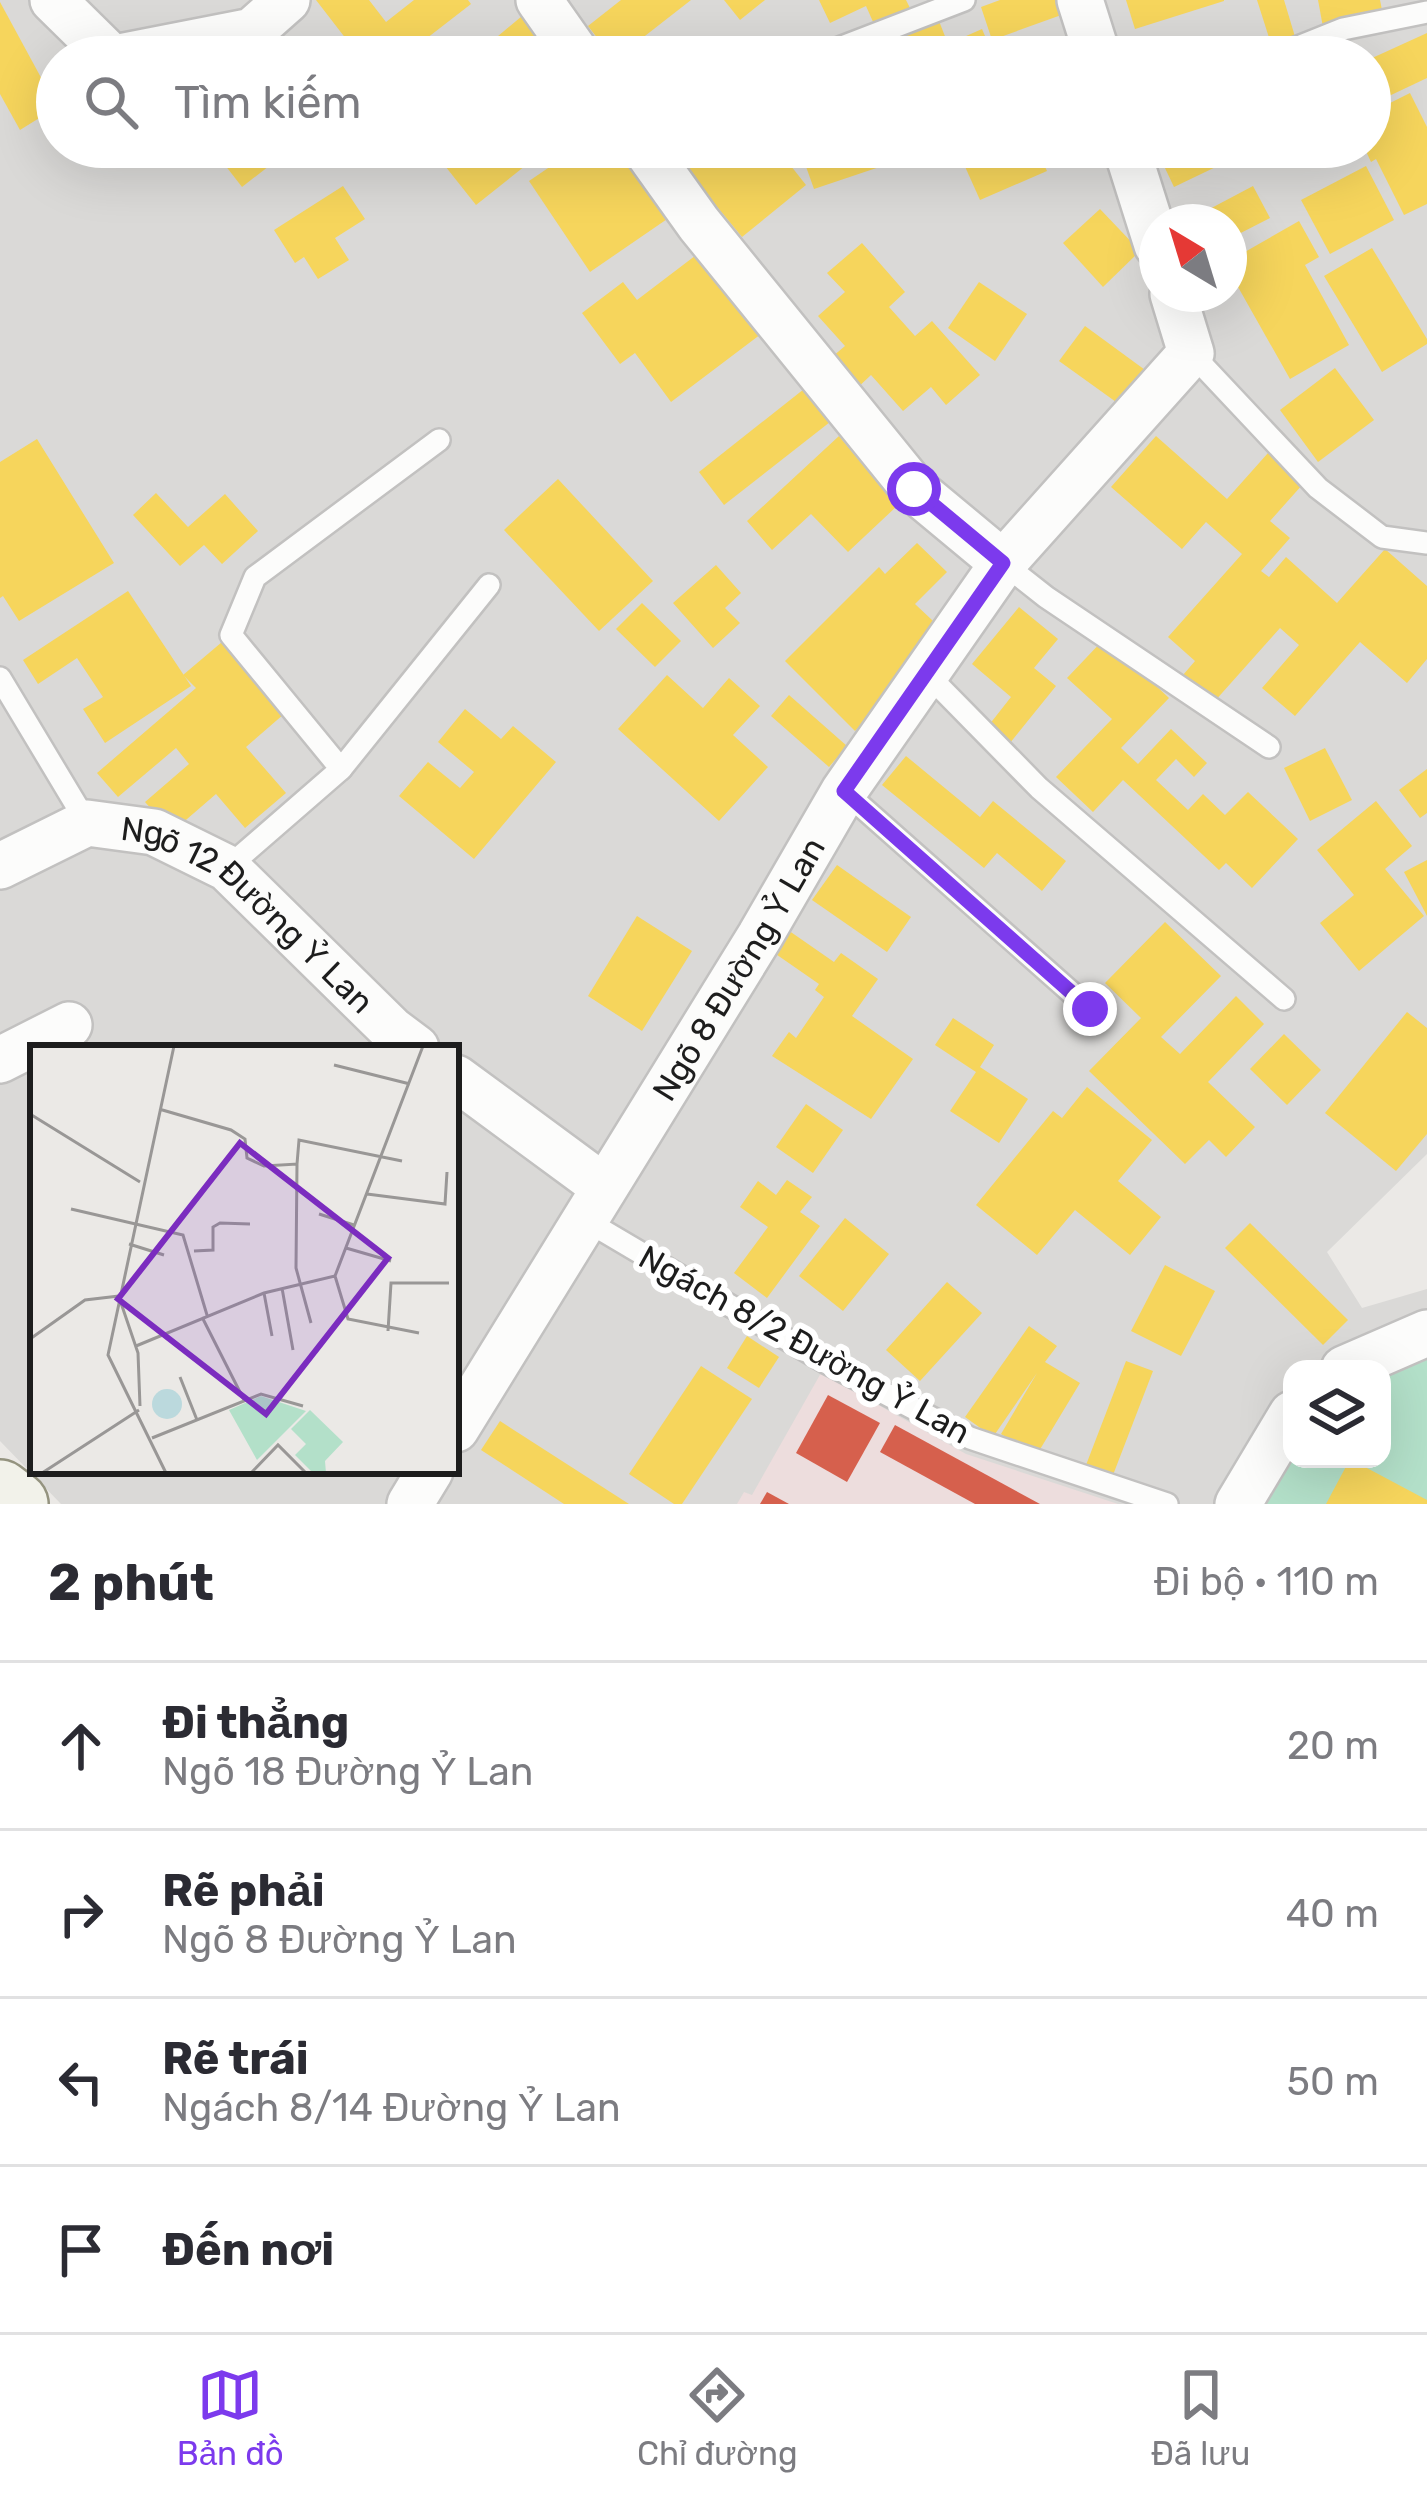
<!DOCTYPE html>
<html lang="vi">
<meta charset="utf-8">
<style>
:root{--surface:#fff;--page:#f2f2f3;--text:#2b2b33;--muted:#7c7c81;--line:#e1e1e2;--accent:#7c3aed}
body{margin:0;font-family:Rubik,sans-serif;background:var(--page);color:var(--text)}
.controls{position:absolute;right:36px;bottom:36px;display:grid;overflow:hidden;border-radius:24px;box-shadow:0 12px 48px #0002}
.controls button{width:108px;height:108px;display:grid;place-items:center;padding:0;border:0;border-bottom:3px solid var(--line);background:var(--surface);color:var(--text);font:60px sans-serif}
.compass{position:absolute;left:1139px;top:204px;width:108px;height:108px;border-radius:50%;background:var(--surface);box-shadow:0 12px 48px #0002;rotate:322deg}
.stop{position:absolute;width:36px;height:36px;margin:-27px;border:9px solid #7c3aed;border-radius:50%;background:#fff}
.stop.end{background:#7c3aed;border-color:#fff;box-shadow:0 3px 12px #0008}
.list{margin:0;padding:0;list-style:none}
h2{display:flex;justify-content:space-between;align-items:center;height:156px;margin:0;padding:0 48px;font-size:51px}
h2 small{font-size:39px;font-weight:400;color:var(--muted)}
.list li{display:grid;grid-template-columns:78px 1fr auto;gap:36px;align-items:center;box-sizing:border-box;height:168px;padding:0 48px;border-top:3px solid var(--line)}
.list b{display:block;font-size:45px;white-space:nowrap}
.list p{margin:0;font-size:39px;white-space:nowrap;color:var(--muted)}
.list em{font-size:39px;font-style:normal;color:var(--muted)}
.icon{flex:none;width:66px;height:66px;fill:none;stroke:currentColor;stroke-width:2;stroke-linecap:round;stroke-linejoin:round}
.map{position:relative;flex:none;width:1427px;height:1504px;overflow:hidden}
.search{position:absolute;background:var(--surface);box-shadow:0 12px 48px #0002;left:36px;right:36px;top:36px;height:132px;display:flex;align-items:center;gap:30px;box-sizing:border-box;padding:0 42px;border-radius:66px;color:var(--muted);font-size:45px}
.sheet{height:828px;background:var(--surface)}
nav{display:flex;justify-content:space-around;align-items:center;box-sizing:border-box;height:168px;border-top:3px solid var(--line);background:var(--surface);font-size:33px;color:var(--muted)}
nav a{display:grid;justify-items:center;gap:6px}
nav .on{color:var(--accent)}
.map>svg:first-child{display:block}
.residential{fill:#dad9d7;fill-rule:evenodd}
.commercial{fill:#eddddd}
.pitch{fill:#b3e0c9}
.homes{fill:#f6d55c}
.shops{fill:#d6604d}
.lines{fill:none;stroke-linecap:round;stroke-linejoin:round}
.lane-casing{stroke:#c2c1c0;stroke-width:26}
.street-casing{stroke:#c2c1c0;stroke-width:50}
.secondary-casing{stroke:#94937f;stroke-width:68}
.lane{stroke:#fcfcfb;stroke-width:21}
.street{stroke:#fcfcfb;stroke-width:45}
.secondary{stroke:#f2f2ea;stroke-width:63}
.route{stroke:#7c3aed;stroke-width:15}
.labels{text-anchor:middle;stroke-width:12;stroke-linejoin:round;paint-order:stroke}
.street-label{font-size:33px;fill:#1d1d1d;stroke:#fff}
.inset-road{fill:none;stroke:#999796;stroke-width:3}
.view{fill:#7b2cbf;fill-opacity:0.15;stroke:#7b2cbf;stroke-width:6}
.inset-edge{fill:none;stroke:#1d1d1d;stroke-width:6}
</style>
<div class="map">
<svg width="1427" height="1504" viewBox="0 0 1427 1504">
<rect width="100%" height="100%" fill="#ebe9e6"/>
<path class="residential" d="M0,0H1427V1154L1327,1252L1362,1308L1427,1289V1504H61L0,1441ZM57,57H1370V147H57ZM1157,222H1229V294H1157ZM33,1048H456V1471H33ZM1292,1369H1382V1459H1292Z"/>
<path class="commercial" d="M821,1373L966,1454L1118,1504H737L744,1492L752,1495Z"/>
<path class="pitch" d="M1427,1356V1504H1261L1292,1448V1459H1382V1376Z"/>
<g class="homes">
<path d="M316,0H369L386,22L414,0H468L471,4L409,52L413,57H360Z"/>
<path d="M621,0H691L618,57H612L588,26Z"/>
<path d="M724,0H765L740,20Z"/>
<path d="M819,0H906L910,8L874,24L866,6L830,23Z"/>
<path d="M1000,0H1075L1078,9L992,40L981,7Z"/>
<path d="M1126,0H1224V1L1135,29Z"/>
<path d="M1257,0H1284L1296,40L1272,47Z"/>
<path d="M1318,0H1380L1383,15L1323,27Z"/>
<path d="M0,2L57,107L20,130L0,94Z"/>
<path d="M528,11L551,38L528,57H483L479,52Z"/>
<path d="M939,21L948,44L982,29L994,57H902L894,39Z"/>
<path d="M1427,33V78L1370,105V59Z"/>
<path d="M1084,38L1092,57H1039Z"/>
<path d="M301,42L313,57H282Z"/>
<path d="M1410,93L1427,127V204L1404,215L1376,159L1371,162L1364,147H1370V113Z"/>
<path d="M120,147H144L128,159Z"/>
<path d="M211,147H269L278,159L242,187Z"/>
<path d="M430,147H527L535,158L476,205Z"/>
<path d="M579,147H627L673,215L590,272L529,181Z"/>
<path d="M676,147H776L806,185L742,237L671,151Z"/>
<path d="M799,147H936V148L814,189Z"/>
<path d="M967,147H1036L1047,171L980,200L958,151Z"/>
<path d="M1155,147H1244L1247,152L1174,187Z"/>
<path d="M1366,166L1394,220L1330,254L1301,200Z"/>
<path d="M343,186L365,219L335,238L349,260L318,279L304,257L295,263L274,230Z"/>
<path d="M1253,186L1270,218L1229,239V222H1185Z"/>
<path d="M1100,209L1140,251L1103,287L1063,243Z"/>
<path d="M1299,221L1319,257L1305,265L1349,345L1290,379L1229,271V261Z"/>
<path d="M862,243L905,292L889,307L915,336L932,321L980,375L946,405L931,387L903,411L871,375L853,392L826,362L845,346L818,316L845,292L827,273Z"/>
<path d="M708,246L769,328L671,402L635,353L620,364L582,313L623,282L637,300Z"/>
<path d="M1372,248L1427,339V344L1382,372L1324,276Z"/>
<path d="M979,282L1027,314L995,361L948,328Z"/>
<path d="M1085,326L1156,378L1130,412L1059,361Z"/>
<path d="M1335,368L1374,420L1318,462L1280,410Z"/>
<path d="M804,389L830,422L724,505L699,472Z"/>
<path d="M839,436L897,506L848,552L811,514L772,550L747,521Z"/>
<path d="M1156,436L1227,499L1268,453L1303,484L1270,521L1290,538L1261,571L1269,577L1286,557L1337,603L1385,549L1427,586V659L1407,683L1360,642L1295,716L1262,688L1299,645L1280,628L1214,702L1183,675L1195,661L1168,637L1242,554L1206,522L1182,549L1111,487Z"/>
<path d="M37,439L114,563L19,621L3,596L0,598V462Z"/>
<path d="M558,479L653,581L599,631L504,530Z"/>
<path d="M156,493L188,527L225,494L258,531L222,564L204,545L180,566L133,515Z"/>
<path d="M917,543L947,572L915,604L949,636L855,731L785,661L879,567L885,574Z"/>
<path d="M716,565L741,593L725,608L740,623L713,648L673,603Z"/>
<path d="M128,591L191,686L105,743L83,709L103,697L77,658L38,684L23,660Z"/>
<path d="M642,603L681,641L655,667L616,629Z"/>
<path d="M1019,607L1058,639L1034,668L1056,686L1010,743L989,725L1011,697L972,664Z"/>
<path d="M1105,638L1169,698L1121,748L1138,764L1171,729L1207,763L1194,777L1176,759L1156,780L1188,810L1203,794L1225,815L1248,792L1298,839L1252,888L1226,863L1219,870L1123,780L1093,812L1056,777L1112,719L1067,678Z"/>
<path d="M222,642L284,714L246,747L286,793L245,828L216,794L172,832L145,802L189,764L176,748L118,797L97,773L196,688L183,675Z"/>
<path d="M667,675L703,708L729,678L760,706L733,735L768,767L719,821L618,729Z"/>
<path d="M789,695L847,746L829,767L771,716Z"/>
<path d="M465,709L501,739L513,726L556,762L474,859L399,796L428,762L460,788L474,772L438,742Z"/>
<path d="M1325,748L1352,800L1310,821L1284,768Z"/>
<path d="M906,756L980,817L993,801L1066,861L1042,891L997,853L984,868L882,785Z"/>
<path d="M1427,769V813L1420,818L1399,790Z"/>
<path d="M1376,801L1412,846L1385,869L1424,916L1359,971L1320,923L1354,895L1317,850Z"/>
<path d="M1427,860V916L1404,872Z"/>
<path d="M837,865L911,917L887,952L812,900Z"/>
<path d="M637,916L692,951L642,1031L588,996Z"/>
<path d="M1165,922L1221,976L1161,1037L1180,1054L1236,996L1264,1024L1208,1082L1255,1127L1226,1157L1209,1140L1185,1164L1089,1071L1141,1018L1105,983Z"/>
<path d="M785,928L834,962L841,953L878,979L852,1016L913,1059L871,1119L772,1056L789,1032L796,1038L824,997L815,990L819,984L770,950Z"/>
<path d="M1407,1012L1427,1028V1134L1396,1171L1325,1113Z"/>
<path d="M953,1018L994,1045L980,1067L1028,1099L999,1143L950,1111L976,1072L935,1045Z"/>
<path d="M1284,1034L1321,1070L1287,1105L1250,1069Z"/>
<path d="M1087,1087L1152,1140L1118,1181L1161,1217L1130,1255L1075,1210L1037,1255L976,1205L1053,1111L1062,1118Z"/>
<path d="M806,1104L843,1130L813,1173L776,1147Z"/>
<path d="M787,1180L812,1197L800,1212L820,1226L767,1298L734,1273L768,1227L740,1207L758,1181L776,1195Z"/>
<path d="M845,1218L889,1254L843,1311L799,1276Z"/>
<path d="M1250,1223L1348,1320L1323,1345L1225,1248Z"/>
<path d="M1165,1265L1215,1291L1181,1356L1131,1331Z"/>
<path d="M947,1282L982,1313L920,1381L886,1350Z"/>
<path d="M1029,1326L1057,1346L1045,1362L1080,1383L1036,1456L1001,1434L1037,1373L993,1437L965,1417Z"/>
<path d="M747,1336L779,1357L759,1388L727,1368Z"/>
<path d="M1126,1361L1153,1371L1113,1475L1086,1465Z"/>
<path d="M701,1366L752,1399L682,1504H674L629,1474Z"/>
<path d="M500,1421L629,1504H564L481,1450Z"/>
<path d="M1350,1459L1427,1500V1504H1326Z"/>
</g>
<g class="shops">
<path d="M828,1395L880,1423L847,1482L796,1453Z"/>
<path d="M895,1425L1040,1504H975L880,1452Z"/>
<path d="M767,1492L789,1504H760Z"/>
</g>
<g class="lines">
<defs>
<g id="lane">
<path d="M816,57L964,0"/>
<path d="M1273,57L1343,29L1427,12"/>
<path d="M1191,353L1318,488L1382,537L1427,543"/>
<path d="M1003,563L1046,597L1269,747"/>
<path d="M926,673L1039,788L1284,999"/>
<path d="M0,678L87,823"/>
<path d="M341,769L489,585"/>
<path d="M844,791L1090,1009"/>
<path d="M227,868L341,769L231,635L255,577L439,440"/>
<path d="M585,1220L827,1363L970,1438L1167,1504"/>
</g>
<g id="street">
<path d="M53,0L111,57"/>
<path d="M539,0L579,57"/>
<path d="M1080,0L1098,57"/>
<path d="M119,57L252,31L287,0"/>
<path d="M644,147L699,224L914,489L1003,563"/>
<path d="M1126,147L1157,245"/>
<path id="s1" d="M0,866L87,823L154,832L227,868L392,1030L416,1048"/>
<path d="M0,1060L69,1025"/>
<path d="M456,1078L604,1187"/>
<path d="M1344,1369L1427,1333"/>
<path id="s2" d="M456,1429L760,936L844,791L1003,563L1191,353L1173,294"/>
<path d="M410,1504L430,1471"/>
<path d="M1238,1504L1292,1414"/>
</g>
<path id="secondary" d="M0,1492L16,1504"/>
</defs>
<use href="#lane" class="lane-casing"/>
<use href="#street" class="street-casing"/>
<use href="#secondary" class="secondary-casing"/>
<use href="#lane" class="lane"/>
<use href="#street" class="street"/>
<use href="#secondary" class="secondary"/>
</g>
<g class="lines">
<path class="route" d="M914,489L1003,563L844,791L1090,1009"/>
</g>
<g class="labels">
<g class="street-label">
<text dy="12" stroke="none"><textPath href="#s1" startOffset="288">Ngõ 12 Đường Ỷ Lan</textPath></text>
<text dy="12" stroke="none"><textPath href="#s2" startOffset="540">Ngõ 8 Đường Ỷ Lan</textPath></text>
<text transform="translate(805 1344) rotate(29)" y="12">Ngách 8/2 Đường Ỷ Lan</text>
</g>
</g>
<g transform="translate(30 1045)">
<rect width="429" height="429" fill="#ebe9e6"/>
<path d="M231,351L276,366L227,415L199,365ZM280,365L313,397L295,416L296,428H283L265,410L276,399L261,384Z" fill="#b3e0c9"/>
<path d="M122 359a15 15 0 1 1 30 0a15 15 0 1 1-30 0Z" fill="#bbd9dd"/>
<path class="inset-road" d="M304,20L380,39M129,64L201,85L215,94L217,113L234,121L267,119L266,223L281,278M0,69L110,137M267,119L269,95L372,116M337,149L415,159L417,127M41,164L153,190L177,270M289,169L324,180M99,199L134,210M316,203L361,216M164,206L183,205V182L190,178L220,179M305,231L318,274L389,288M252,243L263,305M234,248L242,291M91,258L108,308L110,361M172,272L214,355M358,286L361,238H419M0,294L55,255L89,251M106,301L234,248L305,231L393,1M150,332L167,375M122,393L231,349L273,361M12,428L109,365M136,428L78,310L144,1M221,428L248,400L276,428"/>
<path class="view" d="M210,98L358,213L236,369L88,254Z"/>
<rect width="429" height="429" class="inset-edge"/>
</g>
</svg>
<div class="controls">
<button><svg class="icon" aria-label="layers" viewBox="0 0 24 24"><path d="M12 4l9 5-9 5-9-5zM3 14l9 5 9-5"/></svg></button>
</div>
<svg class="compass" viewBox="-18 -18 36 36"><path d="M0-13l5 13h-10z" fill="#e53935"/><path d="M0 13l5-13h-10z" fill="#7c7c81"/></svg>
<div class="stop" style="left:914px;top:489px"></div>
<div class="stop end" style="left:1090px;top:1009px"></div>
<div class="search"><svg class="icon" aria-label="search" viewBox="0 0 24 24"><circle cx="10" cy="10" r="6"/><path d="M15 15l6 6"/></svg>Tìm kiếm</div>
</div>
<section class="sheet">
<h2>2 phút<small>Đi bộ · 110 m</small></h2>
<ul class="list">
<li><svg class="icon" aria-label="ahead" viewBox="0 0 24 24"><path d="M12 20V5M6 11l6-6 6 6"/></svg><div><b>Đi thẳng</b><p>Ngõ 18 Đường Ỷ Lan</p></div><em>20 m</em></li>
<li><svg class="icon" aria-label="right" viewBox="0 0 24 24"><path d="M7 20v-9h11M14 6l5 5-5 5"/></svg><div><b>Rẽ phải</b><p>Ngõ 8 Đường Ỷ Lan</p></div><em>40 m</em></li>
<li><svg class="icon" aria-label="left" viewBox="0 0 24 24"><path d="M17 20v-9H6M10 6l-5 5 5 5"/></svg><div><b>Rẽ trái</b><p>Ngách 8/14 Đường Ỷ Lan</p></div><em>50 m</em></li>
<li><svg class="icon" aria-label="arrive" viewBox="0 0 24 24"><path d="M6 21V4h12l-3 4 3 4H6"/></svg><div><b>Đến nơi</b></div></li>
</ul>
</section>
<nav>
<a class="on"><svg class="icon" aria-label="map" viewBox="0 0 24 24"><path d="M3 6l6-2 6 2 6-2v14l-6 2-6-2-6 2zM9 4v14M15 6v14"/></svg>Bản đồ</a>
<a><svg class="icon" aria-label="directions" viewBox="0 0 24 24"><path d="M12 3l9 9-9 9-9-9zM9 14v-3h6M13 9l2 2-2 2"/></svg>Chỉ đường</a>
<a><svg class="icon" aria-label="saved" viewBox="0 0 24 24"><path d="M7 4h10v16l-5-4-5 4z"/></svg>Đã lưu</a>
</nav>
